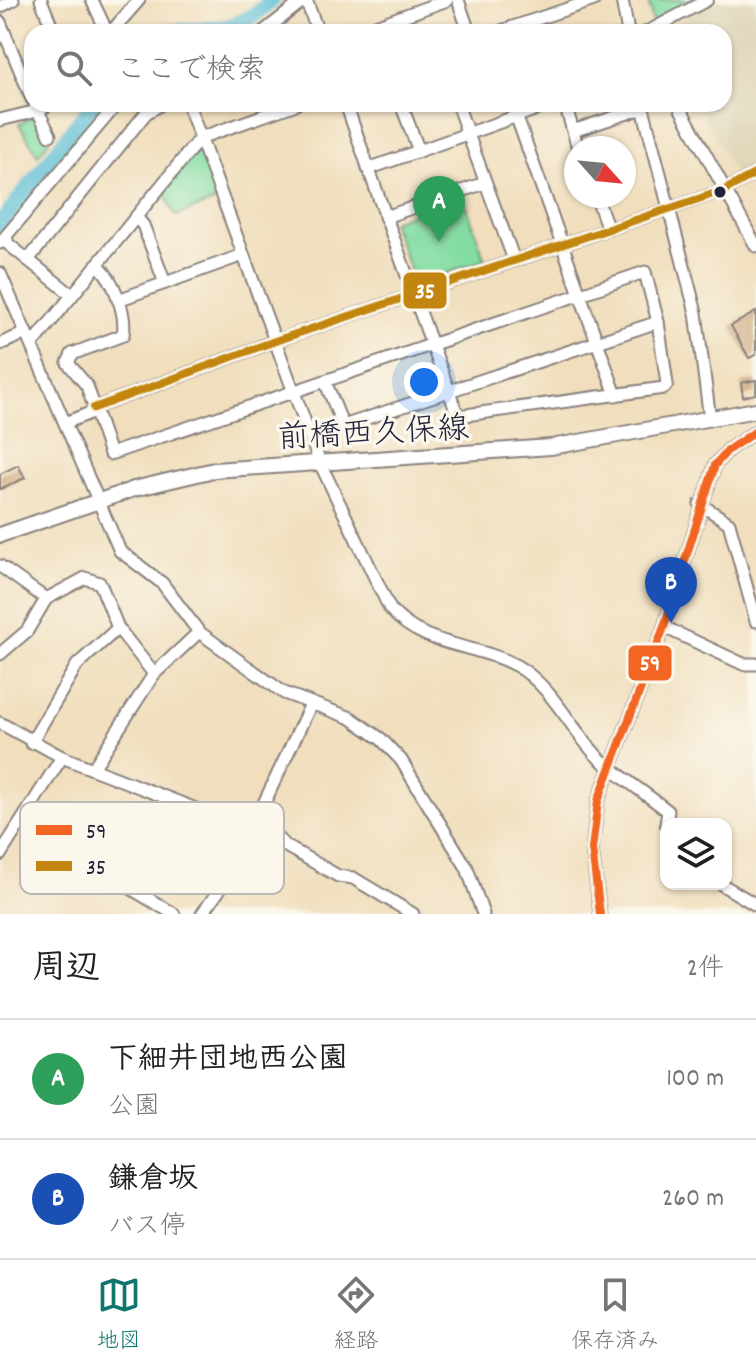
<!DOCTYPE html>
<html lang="ja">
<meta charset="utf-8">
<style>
:root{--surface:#fff;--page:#f6f6f6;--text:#222;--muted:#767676;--line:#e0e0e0;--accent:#0f766e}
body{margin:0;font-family:Dekko,"Klee One",sans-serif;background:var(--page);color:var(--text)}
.controls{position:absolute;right:24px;bottom:24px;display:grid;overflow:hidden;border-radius:16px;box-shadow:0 2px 6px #0004}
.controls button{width:72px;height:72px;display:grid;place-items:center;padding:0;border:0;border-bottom:2px solid var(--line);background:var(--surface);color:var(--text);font:40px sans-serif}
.compass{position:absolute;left:564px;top:136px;width:72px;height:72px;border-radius:50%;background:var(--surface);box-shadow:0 2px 6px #0004;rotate:117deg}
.you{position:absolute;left:424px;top:382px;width:28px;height:28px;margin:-20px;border:6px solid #fff;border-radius:50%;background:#1a73e8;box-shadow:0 0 0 12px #1a73e833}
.badge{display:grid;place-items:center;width:52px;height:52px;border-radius:50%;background:var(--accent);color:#fff;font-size:26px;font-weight:700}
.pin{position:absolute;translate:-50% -66px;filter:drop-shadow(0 2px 4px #0008)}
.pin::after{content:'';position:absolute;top:42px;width:28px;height:24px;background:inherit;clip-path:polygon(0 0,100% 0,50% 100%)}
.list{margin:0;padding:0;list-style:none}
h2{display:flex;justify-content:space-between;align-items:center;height:104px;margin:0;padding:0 32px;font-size:34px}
h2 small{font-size:26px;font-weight:400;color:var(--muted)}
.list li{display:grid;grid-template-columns:52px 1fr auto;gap:24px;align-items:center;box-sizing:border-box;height:120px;padding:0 32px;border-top:2px solid var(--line)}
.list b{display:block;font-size:30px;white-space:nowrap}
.list p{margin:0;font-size:26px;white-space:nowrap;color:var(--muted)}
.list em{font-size:26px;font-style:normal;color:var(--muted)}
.icon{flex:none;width:44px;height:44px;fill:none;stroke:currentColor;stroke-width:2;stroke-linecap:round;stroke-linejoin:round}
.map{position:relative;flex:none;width:756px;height:914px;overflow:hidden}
.search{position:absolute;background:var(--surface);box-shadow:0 2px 6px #0004;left:24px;right:24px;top:24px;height:88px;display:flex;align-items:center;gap:20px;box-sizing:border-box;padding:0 28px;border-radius:24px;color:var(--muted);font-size:30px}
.sheet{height:344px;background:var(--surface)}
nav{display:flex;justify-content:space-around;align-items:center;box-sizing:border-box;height:112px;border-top:2px solid var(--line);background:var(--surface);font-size:22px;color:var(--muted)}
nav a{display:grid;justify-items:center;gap:4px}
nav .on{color:var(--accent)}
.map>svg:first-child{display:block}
.built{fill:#ddd4b5}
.green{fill:#82dda3;stroke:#52806f;stroke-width:2}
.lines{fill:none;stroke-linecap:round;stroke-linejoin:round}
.river{stroke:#56bdd4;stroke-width:16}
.building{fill:#ceab83}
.minor-casing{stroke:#89807c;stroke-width:15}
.major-casing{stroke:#89807c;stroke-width:18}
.minor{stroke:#fff;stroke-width:11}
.major{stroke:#fff;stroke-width:14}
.bus-1-casing{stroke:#fbf7ec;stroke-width:14}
.bus-2-casing{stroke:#fbf7ec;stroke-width:14}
.bus-1{stroke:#f26522;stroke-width:8}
.bus-2{stroke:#c2850f;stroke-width:8}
.bus-dot{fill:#22223b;stroke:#fbf7ec;stroke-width:3}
.labels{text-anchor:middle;stroke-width:7;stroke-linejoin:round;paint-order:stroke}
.street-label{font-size:32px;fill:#22223b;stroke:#fbf7ec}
.key{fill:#fbf7ec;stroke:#bab7b7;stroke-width:2}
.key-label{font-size:22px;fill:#22223b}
.line-badge{stroke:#fbf7ec;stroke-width:3}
.badge-label{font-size:22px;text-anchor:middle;font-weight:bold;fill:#fff}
</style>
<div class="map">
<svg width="756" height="914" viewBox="0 0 756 914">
<rect width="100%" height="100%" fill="#fbf7ec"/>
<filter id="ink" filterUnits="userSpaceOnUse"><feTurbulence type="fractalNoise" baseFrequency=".0125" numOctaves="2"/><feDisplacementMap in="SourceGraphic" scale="16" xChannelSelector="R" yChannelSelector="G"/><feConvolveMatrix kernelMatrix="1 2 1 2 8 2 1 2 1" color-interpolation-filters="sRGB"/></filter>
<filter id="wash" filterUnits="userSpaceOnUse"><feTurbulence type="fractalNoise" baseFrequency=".006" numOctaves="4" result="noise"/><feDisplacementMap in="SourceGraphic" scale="32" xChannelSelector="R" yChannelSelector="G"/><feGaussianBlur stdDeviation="1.8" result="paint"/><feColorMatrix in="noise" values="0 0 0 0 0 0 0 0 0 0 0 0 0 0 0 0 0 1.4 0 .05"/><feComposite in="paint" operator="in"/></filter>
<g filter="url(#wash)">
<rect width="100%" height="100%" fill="#f0debc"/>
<path class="built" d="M719,0H756V163L735,174L697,104H724V32H657Z"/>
<g class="green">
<path d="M648,0H701L653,24Z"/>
<path d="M34,116L49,141L38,155L19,124Z"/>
<path d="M193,152L201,153L220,200L175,216L163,189Z"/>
<path d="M463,196L485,260L416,284L392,224L394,220Z"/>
</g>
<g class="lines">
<g class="river">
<path d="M169,32C211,29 241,32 272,0"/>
<path d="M0,224L93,104"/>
</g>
</g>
<g id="blocks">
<g class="building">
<path d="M756,312V355L749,358L731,326Z"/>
<path d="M756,380V394L743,397L741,383Z"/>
<path d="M18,465L25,478L0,489V474Z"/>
</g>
</g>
</g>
<g filter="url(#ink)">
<use href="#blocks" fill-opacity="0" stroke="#89807c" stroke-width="2"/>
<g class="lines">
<defs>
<g id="minor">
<path d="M41,0L54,32"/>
<path d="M92,0L107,32"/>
<path d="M306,0L318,32"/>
<path d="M458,0L469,32"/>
<path d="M622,0L628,32"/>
<path d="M0,7L13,0"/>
<path d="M0,22L32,99"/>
<path d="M111,32L139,0"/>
<path d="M263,32L304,0"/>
<path d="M359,32L447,0"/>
<path d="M498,32L594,0"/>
<path d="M647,32L707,0"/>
<path d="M188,104L320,463L390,609C423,648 475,643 517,666C552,686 571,730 599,758C620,777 645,793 668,811L666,824"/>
<path d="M401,104L419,151"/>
<path d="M457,104L514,260"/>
<path d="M512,104L616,395"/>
<path d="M565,104L578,148"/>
<path d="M642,104L696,313L710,419"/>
<path d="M678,104L756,246"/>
<path d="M35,105L50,135"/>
<path d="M0,120L37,111L50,104"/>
<path d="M573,131L643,108"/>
<path d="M368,169L551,104"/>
<path d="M596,196L608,229"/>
<path d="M136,217L143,225L165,283"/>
<path d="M385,217L485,183"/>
<path d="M6,236L8,244L72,295"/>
<path d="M0,243L117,104"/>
<path d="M28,260L146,113L161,104"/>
<path d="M97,264C114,279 127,314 123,335L72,354L68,363L87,386L110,454C289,393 467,333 645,272L658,322L667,384L664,388L458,416C420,312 382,208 346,104"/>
<path d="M0,273L120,551L162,583L199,632L284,693L351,718L381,739L401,760L467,868L483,914"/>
<path d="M118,300L243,255"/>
<path d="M0,344L26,333"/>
<path d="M32,345L200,138L296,104"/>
<path d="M325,381L343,426L658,322"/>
<path d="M94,408L275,341L725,190L756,173"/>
<path d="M65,423L95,411"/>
<path d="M700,504L729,523L756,621"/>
<path d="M0,566L46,599"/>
<path d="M664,627L743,664H756"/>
<path d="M0,654L27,631L46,599L85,578L100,583L118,628L154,674"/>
<path d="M0,723L62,757L206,813L270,831L284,845L338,876L353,878L413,914"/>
<path d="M31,743L77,665L118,628"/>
<path d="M94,767L154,674L199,632"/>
<path d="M21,823L174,914"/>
<path d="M0,855L62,757"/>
<path d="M721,884L756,905"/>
<path d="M202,914L230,875L311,704"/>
<path d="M600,914L592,849L598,801L664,627L715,465L728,450L756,431"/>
</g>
<path id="major" d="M0,535L134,489L214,470L551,447L756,410"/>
</defs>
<use href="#minor" class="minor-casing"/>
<use href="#major" class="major-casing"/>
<use href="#minor" class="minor"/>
<use href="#major" class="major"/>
<defs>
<path id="bus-1" d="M600,914L592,849L598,801L664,627L715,465L728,450L756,431"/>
<path id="bus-2" d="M94,408L275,341L725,190L756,173"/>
</defs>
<use href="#bus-1" class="bus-1-casing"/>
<use href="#bus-2" class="bus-2-casing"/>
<use href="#bus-1" class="bus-1"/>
<use href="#bus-2" class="bus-2"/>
</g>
</g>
<circle class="bus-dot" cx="720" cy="192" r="7"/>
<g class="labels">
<g class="street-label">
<text transform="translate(373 431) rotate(-3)" y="11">前橋西久保線</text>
</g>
</g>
<rect x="20" y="802" width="264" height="92" rx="12" class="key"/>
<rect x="36" y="825" width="36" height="10" fill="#f26522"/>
<rect x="36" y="861" width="36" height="10" fill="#c2850f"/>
<g class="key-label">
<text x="86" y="838">59</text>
<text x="86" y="874">35</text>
</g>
<g class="line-badge">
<rect x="402" y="271" width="46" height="39" rx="8" fill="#c2850f"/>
<rect x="627" y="644" width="46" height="38" rx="8" fill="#f26522"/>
</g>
<g class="badge-label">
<text x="425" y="298">35</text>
<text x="650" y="670">59</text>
</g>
</svg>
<div class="controls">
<button><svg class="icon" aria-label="layers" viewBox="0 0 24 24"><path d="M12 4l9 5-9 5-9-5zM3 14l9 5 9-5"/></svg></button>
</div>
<svg class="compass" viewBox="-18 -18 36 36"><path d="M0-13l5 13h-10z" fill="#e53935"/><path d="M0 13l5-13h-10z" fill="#767676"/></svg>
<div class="you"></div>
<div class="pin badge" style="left:439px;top:242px;background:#2e9e5b">A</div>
<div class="pin badge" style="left:671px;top:623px;background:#1a4fb4">B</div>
<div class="search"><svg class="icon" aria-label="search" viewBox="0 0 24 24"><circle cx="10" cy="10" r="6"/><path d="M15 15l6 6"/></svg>ここで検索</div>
</div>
<section class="sheet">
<h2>周辺<small>2件</small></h2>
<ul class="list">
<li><span class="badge" style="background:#2e9e5b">A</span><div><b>下細井団地西公園</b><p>公園</p></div><em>100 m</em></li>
<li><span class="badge" style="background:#1a4fb4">B</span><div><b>鎌倉坂</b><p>バス停</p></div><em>260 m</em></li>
</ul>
</section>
<nav>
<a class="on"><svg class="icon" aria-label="map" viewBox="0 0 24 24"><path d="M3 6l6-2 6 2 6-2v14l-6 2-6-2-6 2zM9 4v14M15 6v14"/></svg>地図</a>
<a><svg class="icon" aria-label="directions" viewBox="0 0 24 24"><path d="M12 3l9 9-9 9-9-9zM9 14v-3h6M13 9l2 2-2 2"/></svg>経路</a>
<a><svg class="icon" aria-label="saved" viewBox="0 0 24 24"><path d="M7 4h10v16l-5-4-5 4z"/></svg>保存済み</a>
</nav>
